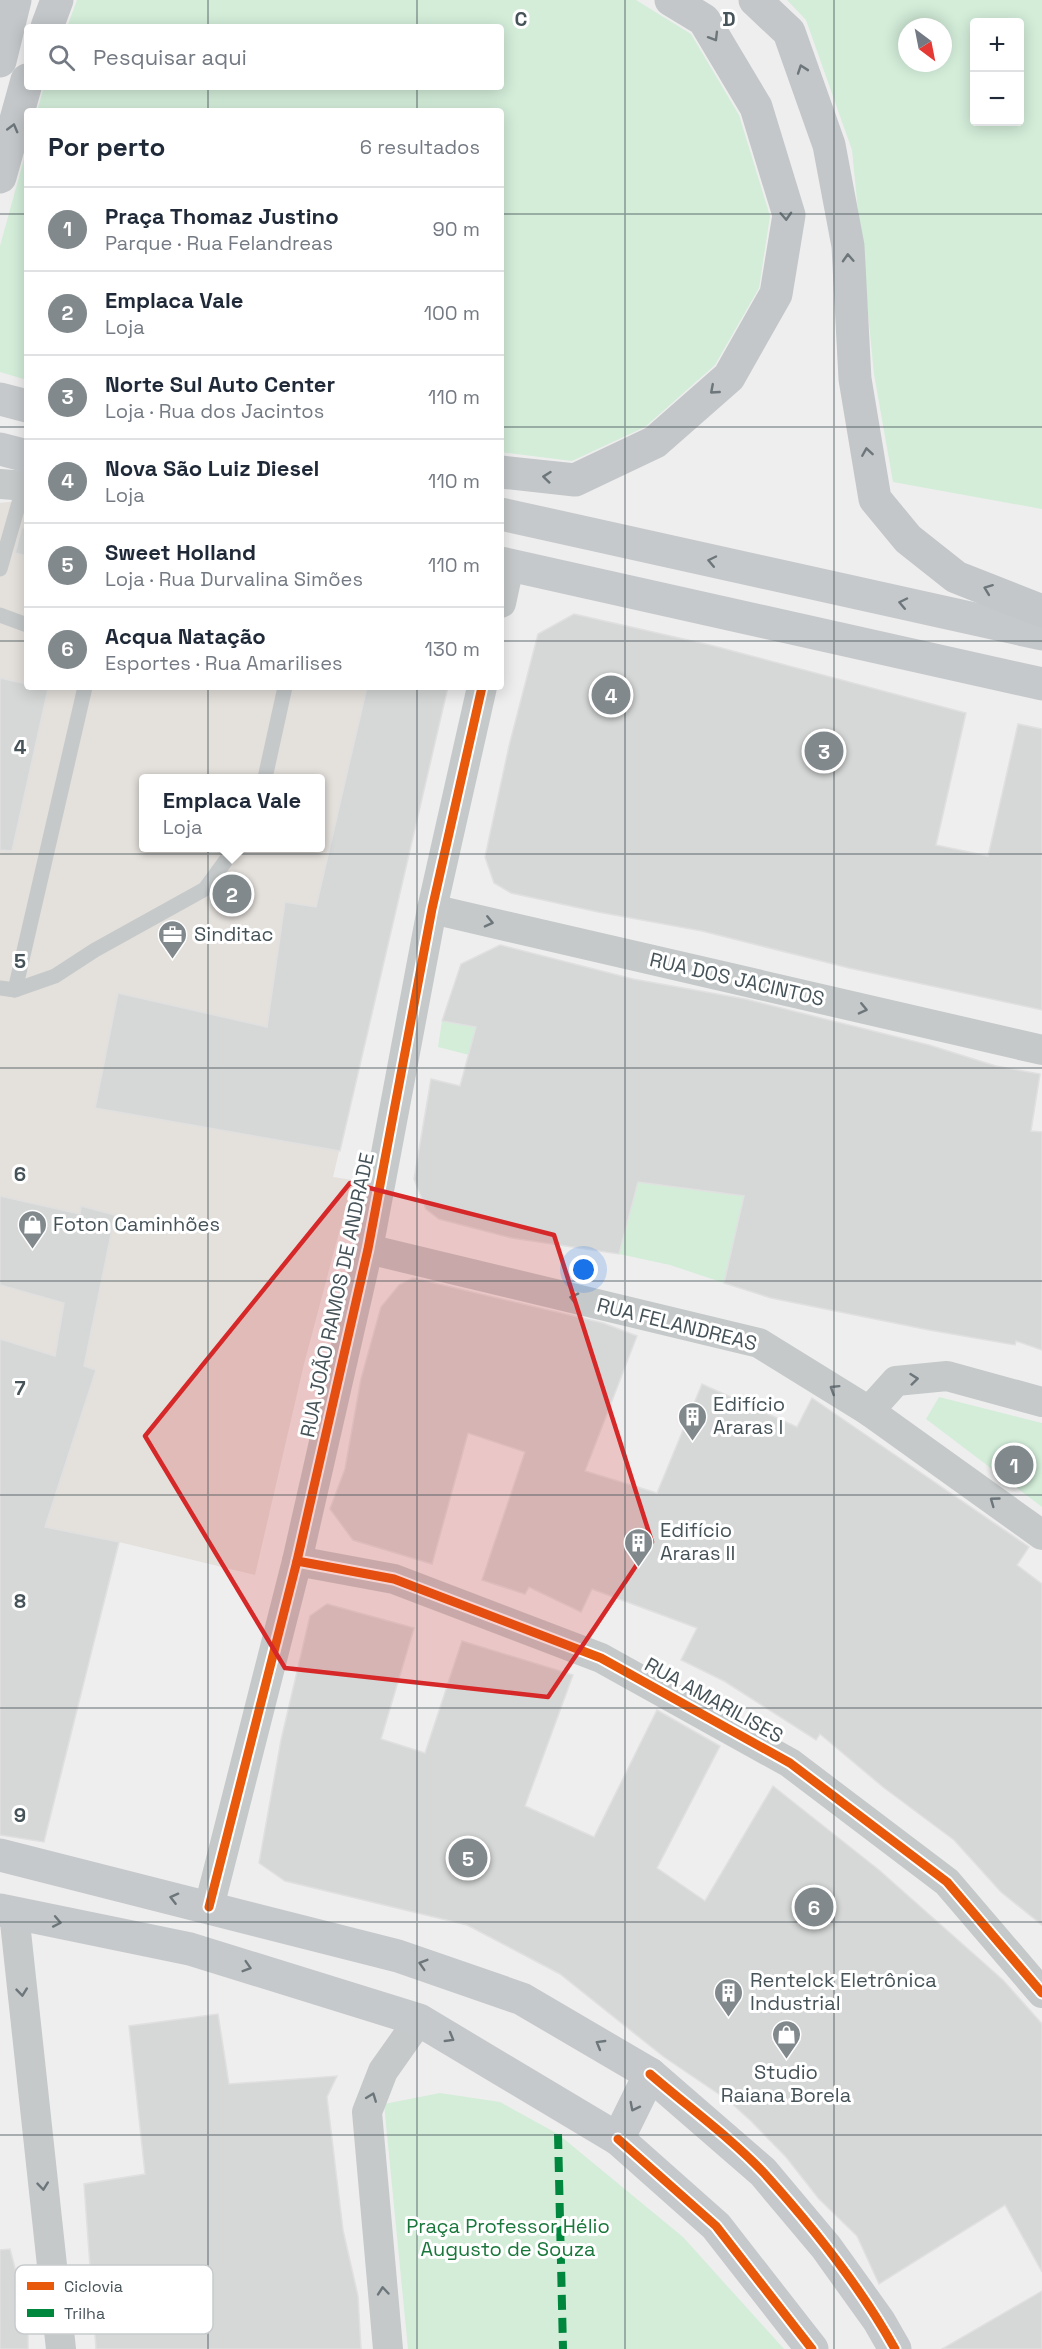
<!DOCTYPE html>
<html lang="pt">
<meta charset="utf-8">
<style>
:root{--surface:#fff;--page:#f6f6f7;--text:#1f2937;--muted:#747a83;--line:#e0e1e3;--accent:#81898d}
body{margin:0;font-family:"Space Grotesk",sans-serif;background:var(--page);color:var(--text)}
.controls{position:absolute;right:18px;top:18px;display:grid;overflow:hidden;border-radius:6px;box-shadow:0 3px 15px #0003}
.controls button{width:54px;height:54px;display:grid;place-items:center;padding:0;border:0;border-bottom:2px solid var(--line);background:var(--surface);color:var(--text);font:30px sans-serif}
.compass{position:absolute;left:898px;top:18px;width:54px;height:54px;border-radius:50%;background:var(--surface);box-shadow:0 3px 15px #0003;rotate:148deg}
.you{position:absolute;left:584px;top:1270px;width:21px;height:21px;margin:-15px;border:4px solid #fff;border-radius:50%;background:#1a73e8;box-shadow:0 0 0 9px #1a73e833}
.badge{display:grid;place-items:center;width:39px;height:39px;border-radius:50%;background:var(--accent);color:#fff;font-size:20px;font-weight:700}
.pin{position:absolute;translate:-50% -50%;border:3px solid #fff;box-shadow:0 2px 6px #0006}
.popup{position:absolute;left:139px;top:774px;width:186px;height:78px;box-sizing:border-box;display:grid;place-content:center;border-radius:6px;background:var(--surface);filter:drop-shadow(0 2px 4px #0005);font-size:20px;white-space:nowrap;color:var(--muted)}
.popup b{font-size:22px;color:var(--text)}
.popup::after{content:'';position:absolute;left:50%;top:100%;margin-left:-12px;border:12px solid transparent;border-top-color:var(--surface)}
.list{margin:0;padding:0;list-style:none}
h2{display:flex;justify-content:space-between;align-items:center;height:78px;margin:0;padding:0 24px;font-size:26px}
h2 small{font-size:20px;font-weight:400;color:var(--muted)}
.list li{display:grid;grid-template-columns:39px 1fr auto;gap:18px;align-items:center;box-sizing:border-box;height:84px;padding:0 24px;border-top:2px solid var(--line)}
.list b{display:block;font-size:22px;white-space:nowrap}
.list p{margin:0;font-size:20px;white-space:nowrap;color:var(--muted)}
.list em{font-size:20px;font-style:normal;color:var(--muted)}
.icon{flex:none;width:33px;height:33px;fill:none;stroke:currentColor;stroke-width:2;stroke-linecap:round;stroke-linejoin:round}
.map{position:relative;flex:none;width:1042px;height:2349px;overflow:hidden}
.search{position:absolute;background:var(--surface);box-shadow:0 3px 15px #0003;left:24px;top:24px;width:480px;height:66px;display:flex;align-items:center;gap:15px;box-sizing:border-box;padding:0 21px;border-radius:6px;color:var(--muted);font-size:22px}
.panel{position:absolute;background:var(--surface);box-shadow:0 3px 15px #0003;left:24px;top:108px;width:480px;height:582px;border-radius:6px}
.map>svg:first-child{display:block}
.commercial{fill:#e4e0dc;fill-rule:evenodd}
.green{fill:#d3edd9;fill-rule:evenodd}
.building{fill:#d6d7d7;stroke:#e0e0e1;stroke-width:1.5}
.lines{fill:none;stroke-linecap:round;stroke-linejoin:round}
.service{stroke:#c5c9ca;stroke-width:15}
.minor{stroke:#c5c9ca;stroke-width:30}
.secondary{stroke:#c6c9cb;stroke-width:33}
.primary{stroke:#c3c7c9;stroke-width:33}
.quiet{stroke:#00873e;stroke-width:8;stroke-dasharray:15 8;stroke-linecap:butt}
.cycleway-casing{stroke:#fff;stroke-width:13}
.cycleway{stroke:#e8590c;stroke-width:9}
.oneway{stroke:#6c767b}
.marked{fill:#d62828;fill-opacity:0.2;stroke:#d62828;stroke-width:4.5;stroke-linejoin:round}
.grid{fill:none;stroke:#465359;stroke-width:1.5;stroke-opacity:0.55}
.labels{text-anchor:middle;stroke-width:6;stroke-linejoin:round;paint-order:stroke}
.poi-label{font-size:20px;fill:#465359;stroke:#fff;text-anchor:start}
.street-label{font-size:20px;fill:#465359;stroke:#fff}
.park-label{font-size:20px;fill:#1a773b;stroke:#fff}
.key{fill:#fff;stroke:#c8cbcd;stroke-width:1.5}
.key-label{font-size:16px;fill:#465359}
.grid-label{font-size:20px;text-anchor:middle;font-weight:bold;fill:#465359;stroke:#fff;stroke-width:6;stroke-linejoin:round;paint-order:stroke}
</style>
<div class="map">
<svg width="1042" height="2349" viewBox="0 0 1042 2349">
<rect width="100%" height="100%" fill="#efeeee"/>
<path class="commercial" d="M27,500V687H448L333,1177L353,1180L304,1364L255,1575L119,1542L0,1518V503ZM144,778H320V848H144Z"/>
<g class="green">
<path d="M77,0H636L691,34L739,115L770,216L759,288L715,365L645,427L572,461L501,452V111H37L44,87H501V27H67Z"/>
<path d="M787,0H1042V509L893,482L874,374L852,150L806,20ZM974,22H1020V122H974ZM907,27H943V63H907Z"/>
<path d="M27,148V380L0,372V246Z"/>
<path d="M442,1021L476,1027L469,1055L438,1047Z"/>
<path d="M638,1182L744,1196L724,1283L670,1265L619,1254Z"/>
<path d="M939,1397L1042,1423V1507L926,1419Z"/>
<path d="M440,2093L500,2102L558,2134L683,2237L784,2349H408L384,2104Z"/>
</g>
<g class="building">
<path d="M22,527L27,529V556L15,553Z"/>
<path d="M574,614L710,645L966,713L936,845L988,856L1018,724L1042,729V1010L849,968L702,931L598,912L511,893L494,883L485,857L509,746L538,634Z"/>
<path d="M0,678L27,684V687L48,689L12,851L0,850Z"/>
<path d="M367,687H448L340,1151L95,1108L118,993L267,1027L285,902L316,907Z"/>
<path d="M500,945L633,979L745,999L929,1045L996,1066L1040,1074L1031,1131L1042,1132V1350L1016,1341L1015,1345L929,1330L771,1298L724,1283L744,1196L638,1182L619,1254L512,1238L439,1219L426,1209L414,1179L431,1079L460,1086L476,1027L442,1021L461,964Z"/>
<path d="M0,1196L80,1214L81,1206L115,1215L84,1366L96,1370L45,1527L119,1542L44,1842L0,1835V1339L55,1356L64,1303L0,1285Z"/>
<path d="M413,1278L603,1323L637,1336L585,1471L657,1493L702,1384L797,1427L812,1398L1029,1547L1017,1565L1042,1584V1925L1001,1892L954,1840L883,1787L820,1734L816,1740L724,1681L681,1660L697,1628L592,1589L581,1612L529,1587L525,1594L482,1580L525,1452L468,1433L432,1564L353,1540L330,1509L345,1469L361,1379L381,1307L399,1285Z"/>
<path d="M327,1604L414,1628L381,1739L425,1753L462,1641L573,1675L525,1806L594,1837L657,1710L720,1746L657,1868L705,1901L773,1786L879,1870L1003,1980L1042,2024V2272L1005,2205L879,2284L857,2236L819,2199L786,2157L751,2121L729,2101L664,2057L560,1974L467,1925L285,1881L259,1863L281,1740L310,1616Z"/>
<path d="M218,2014L229,2084L337,2076L327,2097L343,2230L358,2296L361,2349H96L84,2184L145,2174L129,2026Z"/>
<path d="M10,2249L28,2318V2349H0V2250Z"/>
<path d="M1042,2291V2349H942Z"/>
</g>
<g class="lines">
<g class="service">
<path d="M0,569L24,485"/>
<path d="M0,615L27,625"/>
<path d="M265,778L285,687"/>
<path d="M0,988L15,990L55,976L95,950L205,889L235,848"/>
<path d="M15,990L85,687"/>
</g>
<g class="minor">
<path d="M0,484L27,486"/>
<path d="M501,603L506,580"/>
<path d="M432,909L1042,1050"/>
<path d="M368,1249L759,1343L869,1411L1042,1535"/>
<path d="M869,1411L896,1381L947,1376L1042,1402"/>
<path d="M297,1561L394,1579L601,1658L790,1763L947,1882L1042,1993"/>
<path d="M209,1907L297,1561L368,1249L432,909L482,687"/>
<path d="M14,1913L61,2349"/>
<path d="M388,2349L367,2112L383,2071L419,2020"/>
</g>
<g class="secondary">
<path d="M0,399L27,406"/>
<path d="M0,449L27,456"/>
<path d="M501,514L1042,634"/>
<path d="M501,563L1042,684"/>
<path d="M0,1855L398,1956L522,1999L650,2074L763,2172L826,2247L879,2321L895,2349"/>
<path d="M0,1910L190,1949L419,2020L618,2139L716,2226L812,2349"/>
<path d="M618,2139L650,2074"/>
</g>
<g class="primary">
<path d="M755,0L789,32L829,145L848,246L855,379L875,499L908,539L956,577L1042,611"/>
<path d="M47,27L57,0"/>
<path d="M0,61L15,0"/>
<path d="M0,177L27,80"/>
<path d="M501,472L575,480L655,442L729,377L776,294L789,215L756,107L704,20L671,0"/>
</g>
<path class="quiet" d="M558,2134L563,2349"/>
<defs>
<g id="cycleway">
<path d="M297,1561L394,1579L601,1658L790,1763L947,1882L1042,1993"/>
<path d="M209,1907L297,1561L368,1249L432,909L482,687"/>
<path d="M650,2074C687,2106 731,2138 764,2173C812,2226 860,2286 895,2349"/>
<path d="M618,2139L716,2226L812,2349"/>
</g>
</defs>
<use href="#cycleway" class="cycleway-casing"/>
<use href="#cycleway" class="cycleway"/>
</g>
<defs><path id="oneway-chevron" d="M-2-3.5L2.5 0L-2 3.5" fill="none" stroke-width="1.6" stroke-linecap="round" stroke-linejoin="round" transform="scale(1.5)"/></defs>
<g class="oneway">
<use href="#oneway-chevron" transform="translate(714 37) rotate(59)"/>
<use href="#oneway-chevron" transform="translate(802 69) rotate(-109)"/>
<use href="#oneway-chevron" transform="translate(13 128) rotate(-75)"/>
<use href="#oneway-chevron" transform="translate(786 216) rotate(87)"/>
<use href="#oneway-chevron" transform="translate(848 258) rotate(-93)"/>
<use href="#oneway-chevron" transform="translate(714 390) rotate(139)"/>
<use href="#oneway-chevron" transform="translate(867 452) rotate(-99)"/>
<use href="#oneway-chevron" transform="translate(547 477) rotate(-174)"/>
<use href="#oneway-chevron" transform="translate(712 561) rotate(-168)"/>
<use href="#oneway-chevron" transform="translate(988 589) rotate(-159)"/>
<use href="#oneway-chevron" transform="translate(903 603) rotate(-168)"/>
<use href="#oneway-chevron" transform="translate(489 922) rotate(13)"/>
<use href="#oneway-chevron" transform="translate(863 1009) rotate(13)"/>
<use href="#oneway-chevron" transform="translate(574 1298) rotate(-166)"/>
<use href="#oneway-chevron" transform="translate(914 1379) rotate(-6)"/>
<use href="#oneway-chevron" transform="translate(834 1389) rotate(-148)"/>
<use href="#oneway-chevron" transform="translate(994 1501) rotate(-144)"/>
<use href="#oneway-chevron" transform="translate(174 1898) rotate(-166)"/>
<use href="#oneway-chevron" transform="translate(57 1922) rotate(11)"/>
<use href="#oneway-chevron" transform="translate(423 1964) rotate(-163)"/>
<use href="#oneway-chevron" transform="translate(247 1967) rotate(17)"/>
<use href="#oneway-chevron" transform="translate(22 1992) rotate(84)"/>
<use href="#oneway-chevron" transform="translate(450 2038) rotate(30)"/>
<use href="#oneway-chevron" transform="translate(600 2044) rotate(-150)"/>
<use href="#oneway-chevron" transform="translate(372 2097) rotate(-69)"/>
<use href="#oneway-chevron" transform="translate(634 2107) rotate(117)"/>
<use href="#oneway-chevron" transform="translate(43 2186) rotate(84)"/>
<use href="#oneway-chevron" transform="translate(383 2291) rotate(-95)"/>
</g>
<path class="marked" d="M350,1183L554,1235L652,1542L548,1697L285,1668L145,1436Z"/>
<path class="grid" d="M208,0V27M417,0V27M625,0V2349M834,0V2349M208,87V111M417,87V111M0,214H27M501,214H1042M0,427H27M501,427H1042M0,641H27M501,641H1042M208,687V2349M417,687V2349M0,854H1042M0,1068H1042M0,1281H1042M0,1495H1042M0,1708H1042M0,1922H1042M0,2135H1042"/>
<defs>
<symbol id="office-pin" viewBox="-11 -11 22 30"><path d="M0 17L-7.5 6A9.5 9.5 0 1 1 7.5 6Z" fill="#81898d" stroke="#fff"/><path d="M-6-3h4V-5.5h4V-3h4V5H-6ZM-1-4.5V-3h2v-1.5ZM-6 0V1H6V0Z" fill="#fff"/></symbol>
<symbol id="shop-pin" viewBox="-11 -11 22 30"><path d="M0 17L-7.5 6A9.5 9.5 0 1 1 7.5 6Z" fill="#81898d" stroke="#fff"/><path d="M-5-2.5h2.3a2.7 3.5 0 0 1 5.4 0H5L5.5 6h-11ZM-1.5-2.5h3a1.5 2.3 0 0 0-3 0Z" fill="#fff"/></symbol>
<symbol id="building-pin" viewBox="-11 -11 22 30"><path d="M0 17L-7.5 6A9.5 9.5 0 1 1 7.5 6Z" fill="#81898d" stroke="#fff"/><path d="M-4-6H4V6H1V3H-1V6H-4ZM-2.5-4.3h1.7v1.8h-1.7ZM.8-4.3h1.7v1.8H.8ZM-2.5-1h1.7V.8h-1.7ZM.8-1h1.7V.8H.8Z" fill="#fff"/></symbol>
</defs>
<g fill-rule="evenodd">
<use href="#office-pin" x="156" y="918" width="33" height="45"/>
<use href="#shop-pin" x="16" y="1208" width="33" height="45"/>
<use href="#building-pin" x="676" y="1400" width="33" height="45"/>
<use href="#building-pin" x="622" y="1526" width="33" height="45"/>
<use href="#building-pin" x="712" y="1976" width="33" height="45"/>
<use href="#shop-pin" x="770" y="2018" width="33" height="45"/>
</g>
<g class="labels">
<g class="poi-label">
<text x="194" y="941">Sinditac</text>
<text x="53" y="1231">Foton Caminhões</text>
<text x="713" y="1411">Edifício<tspan x="713" dy="23">Araras I</tspan></text>
<text x="660" y="1537">Edifício<tspan x="660" dy="23">Araras II</tspan></text>
<text x="750" y="1987">Rentelck Eletrônica<tspan x="750" dy="23">Industrial</tspan></text>
<text x="786" y="2079" text-anchor="middle">Studio<tspan x="786" dy="23">Raiana Borela</tspan></text>
</g>
<g class="street-label">
<text transform="translate(737 979) rotate(13)" y="7">RUA DOS JACINTOS</text>
<text transform="translate(337 1295) rotate(-78)" y="7">RUA JOÃO RAMOS DE ANDRADE</text>
<text transform="translate(677 1324) rotate(14)" y="7">RUA FELANDREAS</text>
<text transform="translate(714 1700) rotate(29)" y="7">RUA AMARILISES</text>
</g>
<g class="park-label">
<text x="508" y="2233">Praça Professor Hélio<tspan x="508" dy="23">Augusto de Souza</tspan></text>
</g>
</g>
<rect x="15" y="2265" width="198" height="69" rx="9" class="key"/>
<rect x="27" y="2282" width="27" height="8" fill="#e8590c"/>
<rect x="27" y="2309" width="27" height="8" fill="#00873e"/>
<g class="key-label">
<text x="64" y="2292">Ciclovia</text>
<text x="64" y="2319">Trilha</text>
</g>
<g class="grid-label">
<text x="521" y="26">C</text>
<text x="729" y="26">D</text>
<text x="20" y="754">4</text>
<text x="20" y="968">5</text>
<text x="20" y="1181">6</text>
<text x="20" y="1395">7</text>
<text x="20" y="1608">8</text>
<text x="20" y="1822">9</text>
</g>
</svg>
<div class="controls">
<button>+</button>
<button>−</button>
</div>
<svg class="compass" viewBox="-18 -18 36 36"><path d="M0-13l5 13h-10z" fill="#e53935"/><path d="M0 13l5-13h-10z" fill="#747a83"/></svg>
<div class="you"></div>
<div class="pin badge" style="left:1014px;top:1465px">1</div>
<div class="pin badge" style="left:232px;top:894px">2</div>
<div class="popup"><b>Emplaca Vale</b>Loja</div>
<div class="pin badge" style="left:824px;top:751px">3</div>
<div class="pin badge" style="left:611px;top:695px">4</div>
<div class="pin badge" style="left:468px;top:1858px">5</div>
<div class="pin badge" style="left:814px;top:1907px">6</div>
<div class="search"><svg class="icon" aria-label="search" viewBox="0 0 24 24"><circle cx="10" cy="10" r="6"/><path d="M15 15l6 6"/></svg>Pesquisar aqui</div>
<section class="panel">
<h2>Por perto<small>6 resultados</small></h2>
<ul class="list">
<li><span class="badge">1</span><div><b>Praça Thomaz Justino</b><p>Parque · Rua Felandreas</p></div><em>90 m</em></li>
<li><span class="badge">2</span><div><b>Emplaca Vale</b><p>Loja</p></div><em>100 m</em></li>
<li><span class="badge">3</span><div><b>Norte Sul Auto Center</b><p>Loja · Rua dos Jacintos</p></div><em>110 m</em></li>
<li><span class="badge">4</span><div><b>Nova São Luiz Diesel</b><p>Loja</p></div><em>110 m</em></li>
<li><span class="badge">5</span><div><b>Sweet Holland</b><p>Loja · Rua Durvalina Simões</p></div><em>110 m</em></li>
<li><span class="badge">6</span><div><b>Acqua Natação</b><p>Esportes · Rua Amarilises</p></div><em>130 m</em></li>
</ul>
</section>
</div>
